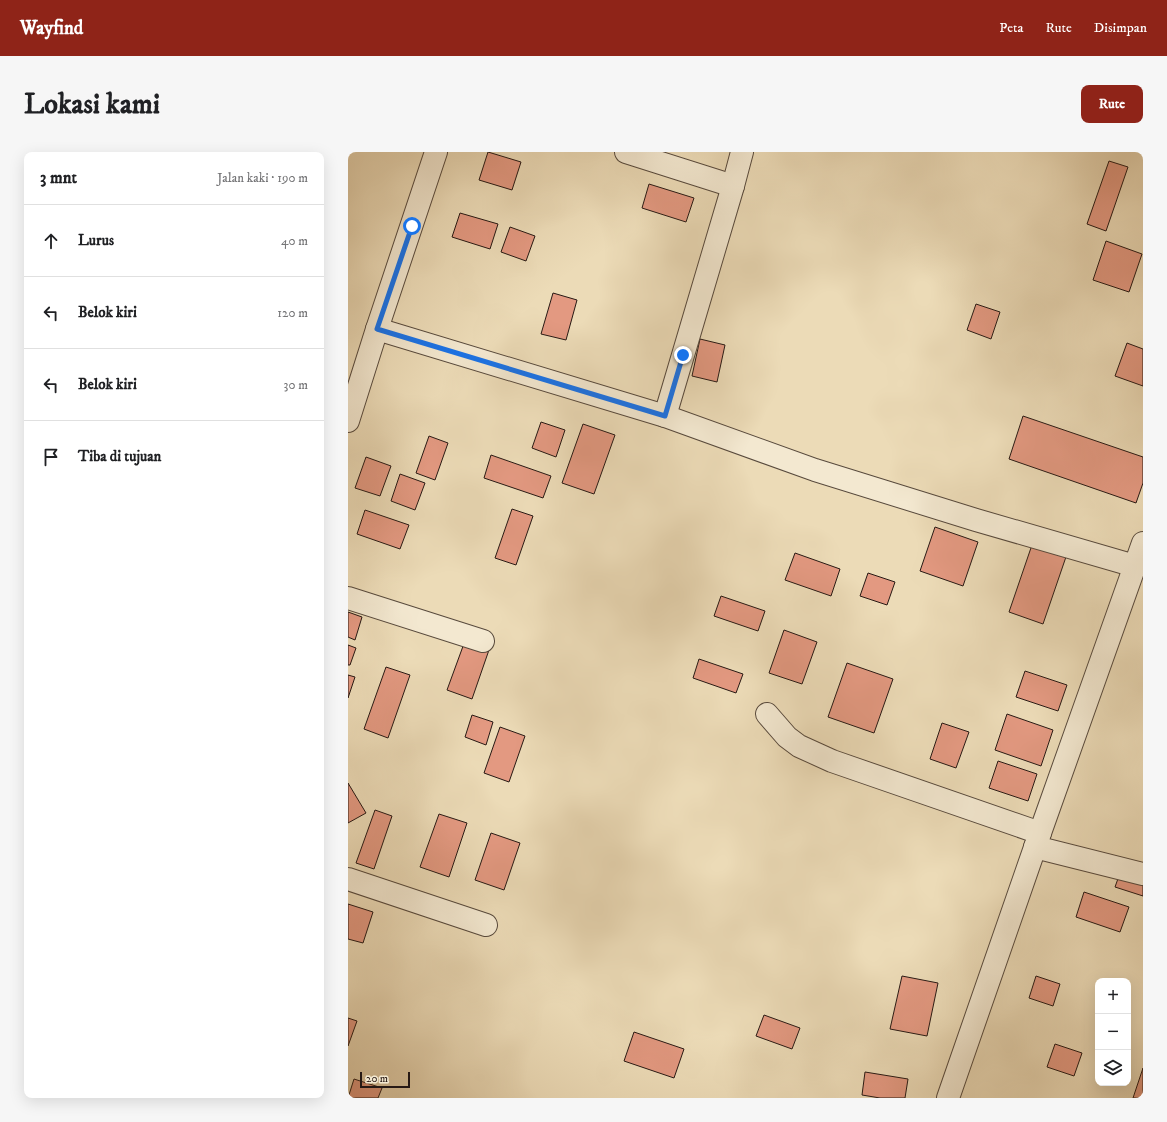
<!DOCTYPE html>
<html lang="id">
<meta charset="utf-8">
<style>
:root{--surface:#fff;--page:#f6f6f6;--text:#202124;--muted:#757577;--line:#e0e0e0;--accent:#8f2418}
body{margin:0;font-family:"IM FELL DW Pica",serif;background:var(--page);color:var(--text)}
.controls{position:absolute;right:12px;bottom:12px;display:grid;overflow:hidden;border-radius:8px;box-shadow:0 4px 16px #0002}
.controls button{width:36px;height:36px;display:grid;place-items:center;padding:0;border:0;border-bottom:1px solid var(--line);background:var(--surface);color:var(--text);font:20px sans-serif}
.scale{position:absolute;left:12px;bottom:10px;width:50px;box-sizing:border-box;padding-left:4px;border:2px solid #271914;border-top:0;font-size:11px;line-height:14px;white-space:nowrap;color:#271914;-webkit-text-stroke:3px #f3e8d0;paint-order:stroke}
.stop{position:absolute;width:12px;height:12px;margin:-9px;border:3px solid #1a73e8;border-radius:50%;background:#fff}
.stop.end{background:#1a73e8;border-color:#fff;box-shadow:0 1px 4px #0008}
.list{margin:0;padding:0;list-style:none}
h2{display:flex;justify-content:space-between;align-items:center;height:52px;margin:0;padding:0 16px;font-size:17px}
h2 small{font-size:13px;font-weight:400;color:var(--muted)}
.list li{display:grid;grid-template-columns:26px 1fr auto;gap:12px;align-items:center;box-sizing:border-box;height:72px;padding:0 16px;border-top:1px solid var(--line)}
.list b{display:block;font-size:15px;white-space:nowrap}
.list em{font-size:13px;font-style:normal;color:var(--muted)}
.icon{flex:none;width:22px;height:22px;fill:none;stroke:currentColor;stroke-width:2;stroke-linecap:round;stroke-linejoin:round}
.map{position:relative;flex:none;width:795px;height:946px;overflow:hidden;border-radius:8px}
header{display:flex;align-items:center;gap:24px;box-sizing:border-box;height:56px;padding:0 20px;background:var(--accent);color:#fff}
header strong{font-size:19px}
nav{display:flex;gap:22px;margin-inline-start:auto;font-size:14px}
.intro{display:flex;align-items:center;justify-content:space-between;box-sizing:border-box;height:96px;padding:0 24px}
h1{margin:0;font-size:28px}
.button{padding:10px 18px;border-radius:8px;background:var(--accent);color:#fff;font-size:14px;font-weight:700}
main{display:flex;gap:24px;padding:0 24px}
aside{flex:1;background:var(--surface);border-radius:8px;box-shadow:0 4px 16px #0002}
.map>svg:first-child{display:block}
.building{fill:#e39981;stroke:#271914}
.lines{fill:none;stroke-linecap:round;stroke-linejoin:round}
.minor-casing{stroke:#584a3d;stroke-width:24}
.minor{stroke:#f3e8d0;stroke-width:22}
.route{stroke:#1a73e8;stroke-width:5}
</style>
<header>
<strong>Wayfind</strong>
<nav><a>Peta</a><a>Rute</a><a>Disimpan</a></nav>
</header>
<div class="intro"><h1>Lokasi kami</h1><a class="button">Rute</a></div>
<main>
<aside>
<h2>3 mnt<small>Jalan kaki · 190 m</small></h2>
<ul class="list">
<li><svg class="icon" aria-label="ahead" viewBox="0 0 24 24"><path d="M12 20V5M6 11l6-6 6 6"/></svg><div><b>Lurus</b></div><em>40 m</em></li>
<li><svg class="icon" aria-label="left" viewBox="0 0 24 24"><path d="M17 20v-9H6M10 6l-5 5 5 5"/></svg><div><b>Belok kiri</b></div><em>120 m</em></li>
<li><svg class="icon" aria-label="left" viewBox="0 0 24 24"><path d="M17 20v-9H6M10 6l-5 5 5 5"/></svg><div><b>Belok kiri</b></div><em>30 m</em></li>
<li><svg class="icon" aria-label="arrive" viewBox="0 0 24 24"><path d="M6 21V4h12l-3 4 3 4H6"/></svg><div><b>Tiba di tujuan</b></div></li>
</ul>
</aside>
<div class="map">
<svg width="795" height="946" viewBox="0 0 795 946">
<rect width="100%" height="100%" fill="#ecdbb7"/>
<filter id="stains"><feTurbulence type="fractalNoise" baseFrequency=".005" numOctaves="4"/><feColorMatrix values="0 0 0 0 .2 0 0 0 0 .09 0 0 0 0 .02 0 0 0 .5 -.17"/></filter>
<radialGradient id="worn" r=".72"><stop offset=".6" stop-color="#630" stop-opacity="0"/><stop offset="1" stop-color="#630" stop-opacity=".3"/></radialGradient>
<g class="building">
<path d="M140,0L173,10L164,38L131,28Z"/>
<path d="M761,9L780,15L758,79L739,72Z"/>
<path d="M301,32L346,46L338,70L294,56Z"/>
<path d="M112,61L150,72L142,97L104,85Z"/>
<path d="M162,75L187,84L178,109L153,100Z"/>
<path d="M758,89L794,102L781,140L745,128Z"/>
<path d="M205,141L229,148L218,188L193,182Z"/>
<path d="M628,152L652,160L643,187L619,178Z"/>
<path d="M352,187L377,193L369,230L344,224Z"/>
<path d="M779,191L795,197V234L767,224Z"/>
<path d="M675,264L795,305V331L788,351L661,307Z"/>
<path d="M193,270L217,278L208,305L184,296Z"/>
<path d="M235,272L267,283L246,342L214,331Z"/>
<path d="M81,284L100,291L87,328L68,321Z"/>
<path d="M143,303L203,324L195,346L136,326Z"/>
<path d="M18,305L43,314L32,344L7,336Z"/>
<path d="M52,322L77,331L67,358L43,349Z"/>
<path d="M164,357L185,364L168,413L147,406Z"/>
<path d="M17,358L61,373L52,397L9,382Z"/>
<path d="M587,375L630,390L615,434L572,419Z"/>
<path d="M686,387L720,399L695,472L661,460Z"/>
<path d="M447,401L492,417L483,444L437,428Z"/>
<path d="M520,421L547,430L539,453L512,444Z"/>
<path d="M373,444L417,459L410,479L366,464Z"/>
<path d="M0,460L14,465L7,488L0,485Z"/>
<path d="M436,478L469,490L454,532L421,521Z"/>
<path d="M118,486L142,495L124,547L99,538Z"/>
<path d="M0,493L8,496L2,513H0Z"/>
<path d="M351,507L395,522L388,541L345,526Z"/>
<path d="M499,511L545,527L526,581L480,565Z"/>
<path d="M38,515L62,523L40,586L16,577Z"/>
<path d="M677,519L719,533L710,559L668,545Z"/>
<path d="M0,523L7,525L0,546Z"/>
<path d="M659,562L705,578L693,614L647,598Z"/>
<path d="M124,563L145,570L138,593L117,585Z"/>
<path d="M594,571L621,580L608,616L582,607Z"/>
<path d="M152,575L177,584L161,630L136,621Z"/>
<path d="M650,609L689,622L680,649L641,636Z"/>
<path d="M0,631L18,661L0,671Z"/>
<path d="M27,658L44,664L26,717L8,711Z"/>
<path d="M91,662L119,671L101,725L72,715Z"/>
<path d="M143,681L172,691L156,738L127,728Z"/>
<path d="M772,721L795,729V744L767,735Z"/>
<path d="M736,740L781,755L772,780L728,765Z"/>
<path d="M0,752L25,760L15,791L0,787Z"/>
<path d="M554,824L590,831L579,884L542,877Z"/>
<path d="M688,824L712,832L705,854L681,846Z"/>
<path d="M416,863L452,876L444,897L408,884Z"/>
<path d="M0,866L9,869L0,894Z"/>
<path d="M286,880L336,897L326,926L276,909Z"/>
<path d="M707,892L734,901L726,924L699,915Z"/>
<path d="M795,916V946H785Z"/>
<path d="M517,920L560,927L557,946H532L514,943Z"/>
<path d="M6,927L34,936L30,946H0Z"/>
</g>
<g class="lines">
<defs>
<g id="minor">
<path d="M278,0L385,34"/>
<path d="M29,177L317,264L467,318L628,368L787,414"/>
<path d="M317,264L385,34L394,0"/>
<path d="M0,269L29,177L88,0"/>
<path d="M0,446L135,489"/>
<path d="M419,562L439,585L451,594L484,609L692,681"/>
<path d="M687,695L795,722"/>
<path d="M0,727L138,773"/>
<path d="M600,946L692,681L795,391"/>
</g>
</defs>
<use href="#minor" class="minor-casing"/>
<use href="#minor" class="minor"/>
</g>
<g class="lines">
<path class="route" d="M64,74L29,177L317,264L335,203"/>
</g>
<rect width="100%" height="100%" filter="url(#stains)"/>
<rect width="100%" height="100%" fill="url(#worn)"/>
</svg>
<div class="controls">
<button>+</button>
<button>−</button>
<button><svg class="icon" aria-label="layers" viewBox="0 0 24 24"><path d="M12 4l9 5-9 5-9-5zM3 14l9 5 9-5"/></svg></button>
</div>
<div class="scale">20 m</div>
<div class="stop" style="left:64px;top:74px"></div>
<div class="stop end" style="left:335px;top:203px"></div>
</div>
</main>
